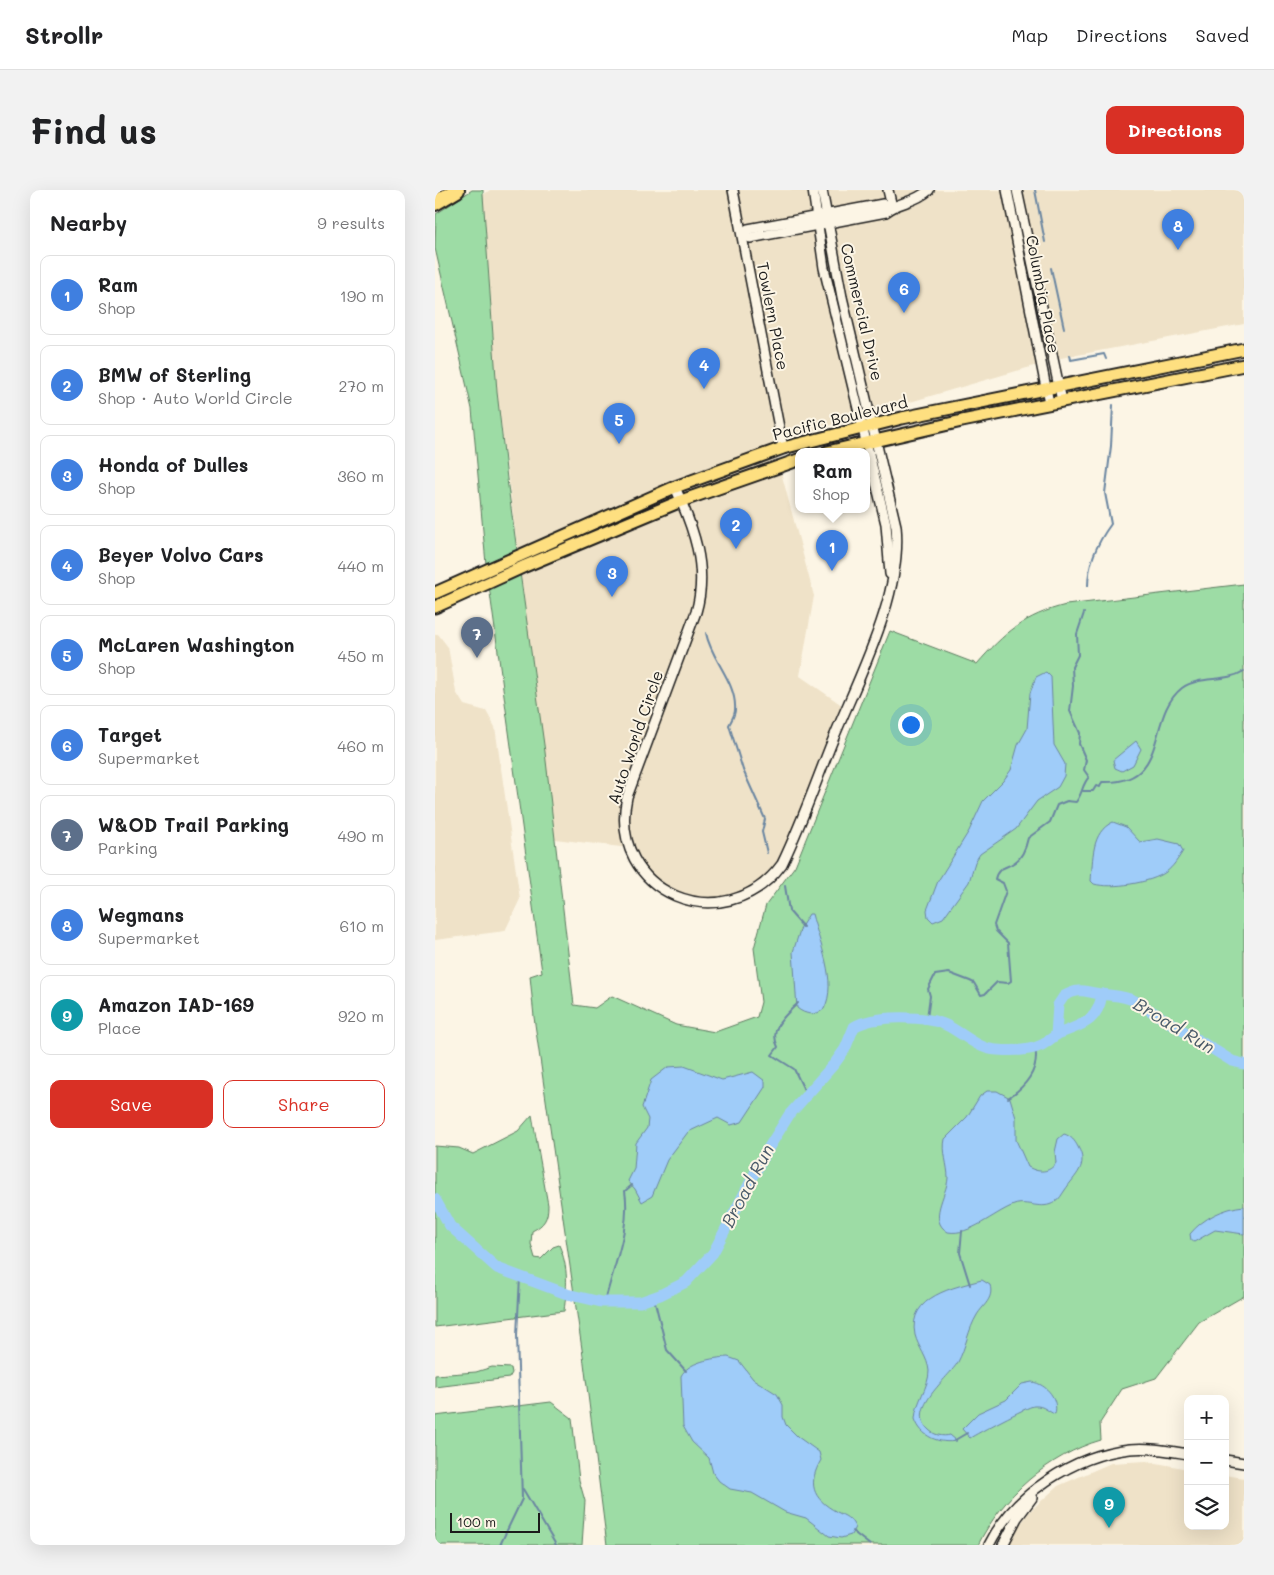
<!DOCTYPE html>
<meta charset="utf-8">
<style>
:root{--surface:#fff;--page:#f2f2f2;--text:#202124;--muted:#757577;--line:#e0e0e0;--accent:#d93025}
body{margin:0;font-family:Mali,sans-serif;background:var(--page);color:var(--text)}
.controls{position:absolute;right:15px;bottom:15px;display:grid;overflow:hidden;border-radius:10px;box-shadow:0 5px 20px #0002}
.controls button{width:45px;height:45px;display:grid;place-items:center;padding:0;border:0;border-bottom:1px solid var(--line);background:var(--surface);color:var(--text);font:25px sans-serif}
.scale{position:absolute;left:15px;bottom:12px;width:90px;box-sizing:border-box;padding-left:5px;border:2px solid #1c1c1c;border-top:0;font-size:14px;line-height:18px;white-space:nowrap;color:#1c1c1c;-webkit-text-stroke:4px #fcf5e5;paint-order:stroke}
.you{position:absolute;left:475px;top:534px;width:18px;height:18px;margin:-12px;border:4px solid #fff;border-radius:50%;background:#1a73e8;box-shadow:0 0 0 8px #1a73e833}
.badge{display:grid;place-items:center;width:32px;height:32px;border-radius:50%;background:var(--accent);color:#fff;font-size:16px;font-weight:700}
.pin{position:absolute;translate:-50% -41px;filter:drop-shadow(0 1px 2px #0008)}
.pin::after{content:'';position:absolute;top:26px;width:18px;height:15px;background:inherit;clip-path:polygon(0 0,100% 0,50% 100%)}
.popup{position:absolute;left:360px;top:258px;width:75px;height:65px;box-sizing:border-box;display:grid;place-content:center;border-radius:10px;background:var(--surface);filter:drop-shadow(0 1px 4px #0005);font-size:16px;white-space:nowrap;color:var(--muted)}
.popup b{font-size:19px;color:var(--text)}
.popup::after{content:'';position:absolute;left:50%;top:100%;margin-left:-10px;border:10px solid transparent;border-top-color:var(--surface)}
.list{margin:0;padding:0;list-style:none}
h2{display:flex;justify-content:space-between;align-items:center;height:65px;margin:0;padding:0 20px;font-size:21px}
h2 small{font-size:16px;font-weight:400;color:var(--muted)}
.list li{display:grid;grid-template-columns:32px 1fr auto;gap:15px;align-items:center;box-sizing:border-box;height:80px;margin:0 10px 10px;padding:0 10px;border:1px solid var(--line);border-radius:10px}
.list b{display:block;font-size:19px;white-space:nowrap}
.list p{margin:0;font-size:16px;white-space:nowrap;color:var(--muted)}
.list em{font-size:16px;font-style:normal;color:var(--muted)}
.actions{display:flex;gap:10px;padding:15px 20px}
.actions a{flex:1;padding:11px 0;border:1px solid var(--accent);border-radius:10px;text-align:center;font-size:18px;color:var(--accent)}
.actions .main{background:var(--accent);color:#fff}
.icon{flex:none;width:28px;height:28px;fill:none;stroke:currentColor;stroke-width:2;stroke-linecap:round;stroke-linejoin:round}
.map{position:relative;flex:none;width:809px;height:1355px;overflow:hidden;border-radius:10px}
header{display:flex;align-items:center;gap:30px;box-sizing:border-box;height:70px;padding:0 25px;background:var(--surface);border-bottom:1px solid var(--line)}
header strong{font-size:24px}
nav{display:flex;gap:28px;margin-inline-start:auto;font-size:18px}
.intro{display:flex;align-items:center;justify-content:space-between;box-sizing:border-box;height:120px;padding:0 30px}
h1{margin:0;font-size:35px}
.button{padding:12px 22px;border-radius:10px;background:var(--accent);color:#fff;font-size:18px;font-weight:700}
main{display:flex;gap:30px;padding:0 30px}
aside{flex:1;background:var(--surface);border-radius:10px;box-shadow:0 5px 20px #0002}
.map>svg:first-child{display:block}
.built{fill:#efe2c8}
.green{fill:#9ddca5;stroke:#5c7c60}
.water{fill:#9fccf9;stroke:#6b86a1}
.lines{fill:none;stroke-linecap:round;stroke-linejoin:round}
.stream{stroke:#6b86a1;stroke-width:2}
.river{stroke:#9fccf9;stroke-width:11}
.minor-casing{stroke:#1c1c1c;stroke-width:12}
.major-casing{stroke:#1c1c1c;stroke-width:15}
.highway-casing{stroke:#1c1c1c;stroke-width:18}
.minor{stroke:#fcf5e5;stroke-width:9}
.major{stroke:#fedf80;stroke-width:11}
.highway{stroke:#fedf80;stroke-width:14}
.labels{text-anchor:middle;stroke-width:4;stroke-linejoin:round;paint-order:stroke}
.street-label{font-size:16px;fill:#1c1c1c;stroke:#fcf5e5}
.water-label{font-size:18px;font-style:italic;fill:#4a5a69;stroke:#fcf5e5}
</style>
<header>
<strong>Strollr</strong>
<nav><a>Map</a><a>Directions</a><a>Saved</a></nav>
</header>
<div class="intro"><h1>Find us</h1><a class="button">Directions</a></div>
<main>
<aside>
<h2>Nearby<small>9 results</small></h2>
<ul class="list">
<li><span class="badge" style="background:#3f7fe0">1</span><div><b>Ram</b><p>Shop</p></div><em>190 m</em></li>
<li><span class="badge" style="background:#3f7fe0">2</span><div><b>BMW of Sterling</b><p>Shop · Auto World Circle</p></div><em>270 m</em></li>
<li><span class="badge" style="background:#3f7fe0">3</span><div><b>Honda of Dulles</b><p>Shop</p></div><em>360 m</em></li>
<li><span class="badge" style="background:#3f7fe0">4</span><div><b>Beyer Volvo Cars</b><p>Shop</p></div><em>440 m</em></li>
<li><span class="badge" style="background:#3f7fe0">5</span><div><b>McLaren Washington</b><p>Shop</p></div><em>450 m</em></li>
<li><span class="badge" style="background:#3f7fe0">6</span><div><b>Target</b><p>Supermarket</p></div><em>460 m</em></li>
<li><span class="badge" style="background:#5c6f8a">7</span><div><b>W&amp;OD Trail Parking</b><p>Parking</p></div><em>490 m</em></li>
<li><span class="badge" style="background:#3f7fe0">8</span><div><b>Wegmans</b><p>Supermarket</p></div><em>610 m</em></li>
<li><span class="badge" style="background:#0f9aa8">9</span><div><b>Amazon IAD-169</b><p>Place</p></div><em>920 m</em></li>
</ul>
<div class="actions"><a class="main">Save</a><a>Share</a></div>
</aside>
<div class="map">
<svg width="809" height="1355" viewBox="0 0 809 1355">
<rect width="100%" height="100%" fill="#fcf5e5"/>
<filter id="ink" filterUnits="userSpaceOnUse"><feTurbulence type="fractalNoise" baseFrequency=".02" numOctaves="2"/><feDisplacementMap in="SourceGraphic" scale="10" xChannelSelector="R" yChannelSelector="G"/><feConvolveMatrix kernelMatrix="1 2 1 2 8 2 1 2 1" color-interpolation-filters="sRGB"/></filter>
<g filter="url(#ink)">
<g class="built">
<path d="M55,0H809V134L626,168L338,252L379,406L365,486L411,518L351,665L316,703L281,714L243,707L210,685L194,658L120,649L62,202L48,5Z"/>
<path d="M3,444L13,457L21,502L29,515L51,521L60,537L85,709L70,741L0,750V445Z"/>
<path d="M711,1271L753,1279V1336H790V1285L809,1288V1355H574L579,1344L594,1322L623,1296L676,1273Z"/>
</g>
<g class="green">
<path d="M37,0H48V5L62,202L72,289L110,562L139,815L160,818L177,806L241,835L280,842L322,827L326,812L319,758L331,715L360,676L455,441L542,474C569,443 590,425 631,415L809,394V1106L764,1132L721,1188L687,1199L665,1233L666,1250C614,1265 567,1306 543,1355H172L149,1173L99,827L95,786L107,782L51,374L37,219L0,58L1,24Z"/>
<path d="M97,925L113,1015C113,1029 109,1035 97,1041L96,1054L100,1068L106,1069L118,1057L124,1055C134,1078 132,1097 129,1121L0,1137V956L24,958L38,964L83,941Z"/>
<path d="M57,1177L76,1178L77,1183L74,1188L0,1197V1185L41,1182Z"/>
<path d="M116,1212L137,1228L144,1290L150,1311L147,1355H0V1226Z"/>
</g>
<g class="water">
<path d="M611,482L616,487L619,555L630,574L629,586L623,597L602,611L581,639L545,664L540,672L534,692L508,728L498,732L493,727L492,720L503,691L534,641L548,611L568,591L576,580L583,555L592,539L595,503L601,487Z"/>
<path d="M701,551L706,559L698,575L687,581L680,578L678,570Z"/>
<path d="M678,632L691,637L705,652L723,649L744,654L748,661C743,669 738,677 731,682C716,693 676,699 659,694L656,691C658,669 656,642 678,632Z"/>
<path d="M374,724H377C384,752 403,792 389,819C381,826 370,825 362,818L358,762L366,737Z"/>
<path d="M249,876L287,890L318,882L330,891V897L307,932L296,935L283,928L253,942L232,970L217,1006L207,1012L200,999L193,991L199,979L201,953L212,938L213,929L207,917L216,890L233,877Z"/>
<path d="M552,901H562L575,908L581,928V950L593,977C604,983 614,983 621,973L620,962L623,949L629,944C636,946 640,951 643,957C654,976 640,985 630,1000C627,1004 625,1009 620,1012C607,1021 592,1010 579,1015C558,1023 535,1046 513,1042C492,1030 512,1005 513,988C513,975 507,962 510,949L532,927L545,906Z"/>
<path d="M809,1016V1044L780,1040L759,1052L756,1050L755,1044C768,1028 789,1018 809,1016Z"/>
<path d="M547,1090L555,1095C559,1109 548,1115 542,1125C533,1140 531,1157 523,1172C514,1188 471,1219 494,1240C499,1245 508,1247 515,1245L522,1251C504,1254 486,1247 480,1229C481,1211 494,1197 494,1181C493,1168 483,1157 480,1145C472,1106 520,1097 547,1090Z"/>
<path d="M293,1167L304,1171L318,1189L342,1204L348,1215V1227L351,1235L363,1247L384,1262L386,1270C373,1293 376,1308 402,1322C410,1326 416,1328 420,1337L416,1345L406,1348L394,1346L371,1328L350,1322L317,1303L295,1299L284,1291L278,1283L274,1268L257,1252L248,1236L246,1186C253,1172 277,1168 293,1167Z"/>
<path d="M597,1192C612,1194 624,1210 620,1224C613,1222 609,1215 599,1216C593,1216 541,1244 535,1248L527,1239L543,1223L571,1210L587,1194Z"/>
</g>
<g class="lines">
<g class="stream">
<path d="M600,0L610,52"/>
<path d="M616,78L629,138"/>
<path d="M635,165L636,170L669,164L671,169"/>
<path d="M653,396C653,373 662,353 676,334L670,303L676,256L678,215"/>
<path d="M271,443C276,470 302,492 300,520C300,525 296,531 294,535L308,580L330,629L327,642L332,663"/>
<path d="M648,601H658L661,596L665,597L667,592C736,595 710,527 747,498C765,485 790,493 809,481"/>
<path d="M350,696L354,721L368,737"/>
<path d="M363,813C351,825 333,838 343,857L337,865L359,879L372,906"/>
<path d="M492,828L495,806L493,799L500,785L514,783L535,791L539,793L546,805L550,804L562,792L573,793L576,791L573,753L561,741L559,735L571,701L568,693L560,689C563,676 571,679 580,672C588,667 591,657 593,648L615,632L622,615L632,611L641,612C648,603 647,594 654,587L649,580L651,570L644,554L645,543L635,521L638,496L637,477L643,465L642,444L649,423"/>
<path d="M573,908C591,896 605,880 600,857"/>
<path d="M527,1041L525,1063L535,1095"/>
<path d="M219,1108L232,1160L251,1181"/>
<path d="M170,1112C178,1077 196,1038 190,1001L197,995"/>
<path d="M520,1250L532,1243"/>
<path d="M88,1299L121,1355"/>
<path d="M417,1341L435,1355"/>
<path d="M65,1355L87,1309L82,1145L85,1087"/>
</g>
<g class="river">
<path d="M621,845L623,815L629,806C646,797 649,802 666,804C679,806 688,805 700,811L797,871L809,874"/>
<path d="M0,1009L15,1036L62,1078L132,1104L166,1112H205L225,1105L251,1092L278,1063L331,962L354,925L400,873L410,859L419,837C438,825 490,825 511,835C528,843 542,859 562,860C575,861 595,861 607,855C613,852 617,847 623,844C645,835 663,833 667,804"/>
</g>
<defs>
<g id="minor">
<path d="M298,0L348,258"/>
<path d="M378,0L389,78L451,334L455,384"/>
<path d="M453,0L457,17"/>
<path d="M572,0L614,213"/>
<path d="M582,0L627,211"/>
<path d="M457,17L448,14L313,39L307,44L315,48L451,22C464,11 478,14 494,0"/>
<path d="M240,297C258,337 274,378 261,422L192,607C171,703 290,752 347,674C366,635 381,592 397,552C423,488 468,405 461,336L407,107L387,0"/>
<path d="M790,1270L809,1273"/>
<path d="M554,1355C579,1304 639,1265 695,1259C715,1257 734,1261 753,1264"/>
<path d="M568,1355L582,1328L597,1308"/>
</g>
<g id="major">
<path d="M392,262L527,231L809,175"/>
<path d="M0,403L240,297L348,258L467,228L809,159"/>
<path d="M0,417L90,376L246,311L363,270"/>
</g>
<path id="highway" d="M0,13L22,0"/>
</defs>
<use href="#minor" class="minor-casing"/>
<use href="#major" class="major-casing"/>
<use href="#highway" class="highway-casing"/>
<use href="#minor" class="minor"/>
<use href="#major" class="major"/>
<use href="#highway" class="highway"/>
</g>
</g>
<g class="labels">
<g class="street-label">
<text transform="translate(608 104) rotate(79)" y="6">Columbia Place</text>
<text transform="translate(427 122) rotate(77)" y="6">Commercial Drive</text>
<text transform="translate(338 126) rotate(79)" y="6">Towlern Place</text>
<text transform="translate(405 228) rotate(-14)" y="6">Pacific Boulevard</text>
<text transform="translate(200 547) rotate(-71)" y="6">Auto World Circle</text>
</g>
<g class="water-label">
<text transform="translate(739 836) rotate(31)" y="6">Broad Run</text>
<text transform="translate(313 996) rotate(-62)" y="6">Broad Run</text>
</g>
</g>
</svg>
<div class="controls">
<button>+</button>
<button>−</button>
<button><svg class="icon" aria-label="layers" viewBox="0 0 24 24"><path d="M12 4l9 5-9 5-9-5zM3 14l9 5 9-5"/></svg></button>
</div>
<div class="scale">100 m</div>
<div class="you"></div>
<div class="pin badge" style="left:397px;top:381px;background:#3f7fe0">1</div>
<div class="popup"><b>Ram</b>Shop</div>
<div class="pin badge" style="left:301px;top:359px;background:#3f7fe0">2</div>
<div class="pin badge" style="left:177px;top:407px;background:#3f7fe0">3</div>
<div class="pin badge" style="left:269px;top:199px;background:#3f7fe0">4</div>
<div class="pin badge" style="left:184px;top:254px;background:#3f7fe0">5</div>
<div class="pin badge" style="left:469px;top:123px;background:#3f7fe0">6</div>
<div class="pin badge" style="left:42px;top:468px;background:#5c6f8a">7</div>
<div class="pin badge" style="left:743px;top:60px;background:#3f7fe0">8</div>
<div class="pin badge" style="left:674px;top:1338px;background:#0f9aa8">9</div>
</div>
</main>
